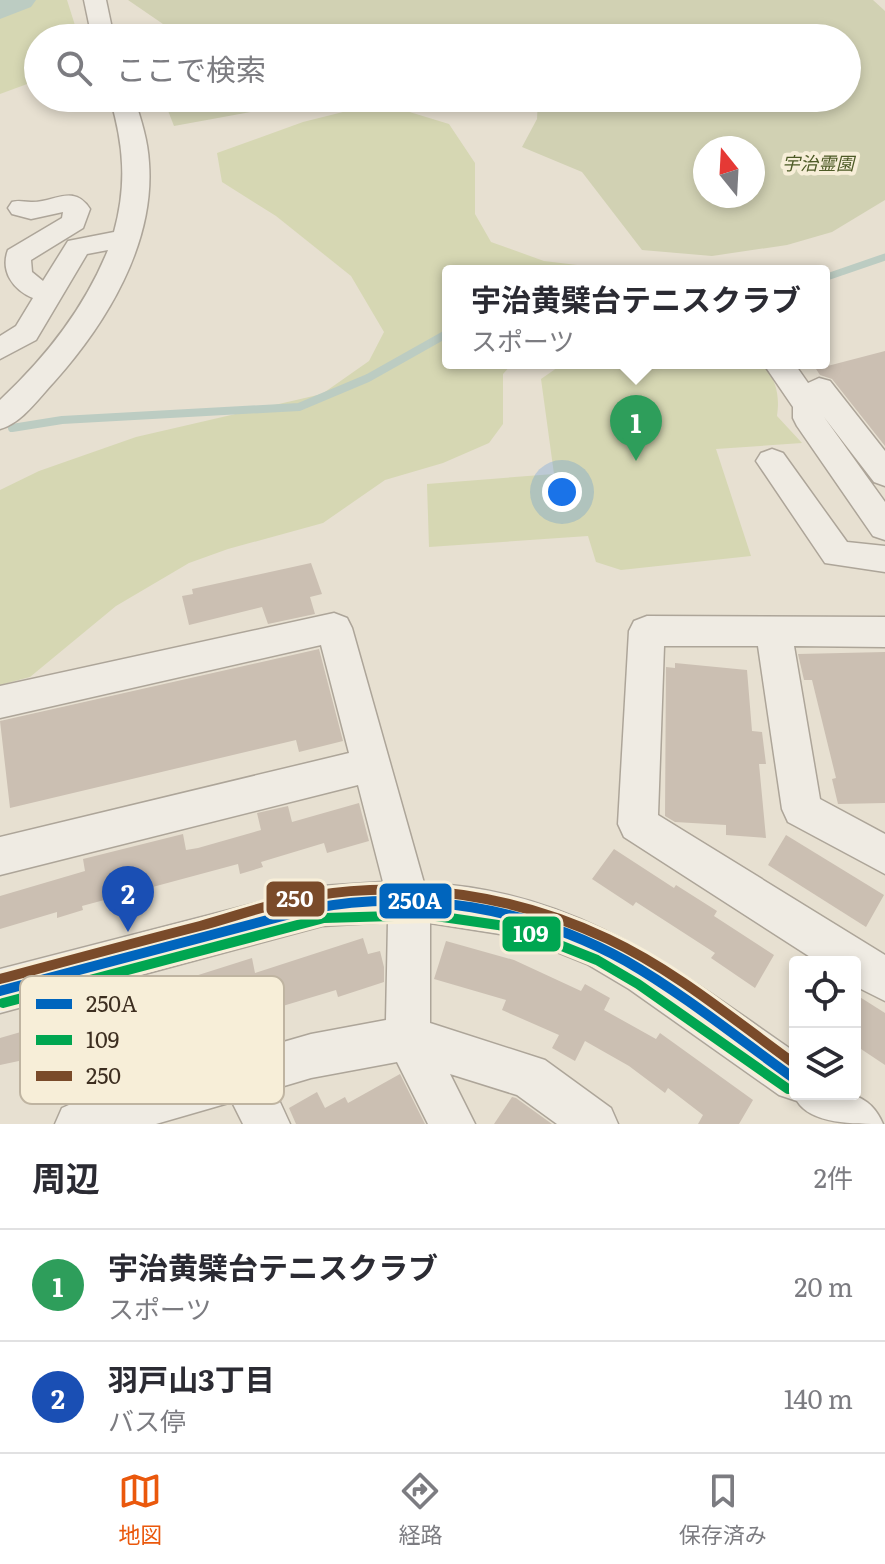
<!DOCTYPE html>
<html lang="ja">
<meta charset="utf-8">
<style>
:root{--surface:#fff;--page:#f2f2f3;--text:#2b2b33;--muted:#7c7c81;--line:#e1e1e2;--accent:#ea580c}
body{margin:0;font-family:Literata,"Noto Sans JP",serif;background:var(--page);color:var(--text)}
.controls{position:absolute;right:24px;bottom:24px;display:grid;overflow:hidden;border-radius:8px;box-shadow:0 4px 12px #0003}
.controls button{width:72px;height:72px;display:grid;place-items:center;padding:0;border:0;border-bottom:2px solid var(--line);background:var(--surface);color:var(--text);font:40px sans-serif}
.compass{position:absolute;left:693px;top:136px;width:72px;height:72px;border-radius:50%;background:var(--surface);box-shadow:0 4px 12px #0003;rotate:342deg}
.you{position:absolute;left:562px;top:492px;width:28px;height:28px;margin:-20px;border:6px solid #fff;border-radius:50%;background:#1a73e8;box-shadow:0 0 0 12px #1a73e833}
.badge{display:grid;place-items:center;width:52px;height:52px;border-radius:50%;background:var(--accent);color:#fff;font-size:26px;font-weight:700}
.pin{position:absolute;translate:-50% -66px;filter:drop-shadow(0 2px 4px #0008)}
.pin::after{content:'';position:absolute;top:42px;width:28px;height:24px;background:inherit;clip-path:polygon(0 0,100% 0,50% 100%)}
.popup{position:absolute;left:442px;top:265px;width:388px;height:104px;box-sizing:border-box;display:grid;place-content:center;border-radius:8px;background:var(--surface);filter:drop-shadow(0 2px 6px #0005);font-size:26px;white-space:nowrap;color:var(--muted)}
.popup b{font-size:30px;color:var(--text)}
.popup::after{content:'';position:absolute;left:50%;top:100%;margin-left:-16px;border:16px solid transparent;border-top-color:var(--surface)}
.list{margin:0;padding:0;list-style:none}
h2{display:flex;justify-content:space-between;align-items:center;height:104px;margin:0;padding:0 32px;font-size:34px}
h2 small{font-size:26px;font-weight:400;color:var(--muted)}
.list li{display:grid;grid-template-columns:52px 1fr auto;gap:24px;align-items:center;box-sizing:border-box;height:112px;padding:0 32px;border-top:2px solid var(--line)}
.list b{display:block;font-size:30px;white-space:nowrap}
.list p{margin:0;font-size:26px;white-space:nowrap;color:var(--muted)}
.list em{font-size:26px;font-style:normal;color:var(--muted)}
.icon{flex:none;width:44px;height:44px;fill:none;stroke:currentColor;stroke-width:2;stroke-linecap:round;stroke-linejoin:round}
.map{position:relative;flex:none;width:885px;height:1124px;overflow:hidden}
.search{position:absolute;background:var(--surface);box-shadow:0 4px 12px #0003;left:24px;right:24px;top:24px;height:88px;display:flex;align-items:center;gap:20px;box-sizing:border-box;padding:0 28px;border-radius:44px;color:var(--muted);font-size:30px}
.sheet{height:328px;background:var(--surface)}
nav{display:flex;justify-content:space-around;align-items:center;box-sizing:border-box;height:112px;border-top:2px solid var(--line);background:var(--surface);font-size:22px;color:var(--muted)}
nav a{display:grid;justify-items:center;gap:4px}
nav .on{color:var(--accent)}
.map>svg:first-child{display:block}
.green{fill:#d6d7b3}
.cemetery{fill:#d1d1b3;fill-rule:evenodd}
.lines{fill:none;stroke-linecap:round;stroke-linejoin:round}
.stream-far1{stroke:#bcccc2;stroke-width:7}
.stream{stroke:#bcccc2;stroke-width:8}
.river{fill:#bcccc2;fill-rule:evenodd}
.building{fill:#cbbfb2}
.minor-casing{stroke:#ada599;stroke-width:3}
.minor{fill:#efebe3;fill-rule:evenodd}
.bus-1-casing{stroke:#f7eed8;stroke-width:16}
.bus-2-casing{stroke:#f7eed8;stroke-width:16}
.bus-3-casing{stroke:#f7eed8;stroke-width:16}
.bus-1{stroke:#0065bd;stroke-width:10}
.bus-2{stroke:#00a651;stroke-width:10}
.bus-3{stroke:#7a4b2a;stroke-width:10}
.labels{text-anchor:middle;stroke-width:8;stroke-linejoin:round;paint-order:stroke}
.far-park-label{font-size:18px;font-style:italic;fill:#4d5a26;stroke:#f7eed8}
.key{fill:#f7eed8;stroke:#bfb4a1;stroke-width:2}
.key-label{font-size:22px;fill:#3d2e20}
.line-badge{stroke:#f7eed8;stroke-width:3}
.badge-label{font-size:22px;text-anchor:middle;font-weight:bold;fill:#fff}
</style>
<div class="map">
<svg width="885" height="1124" viewBox="0 0 885 1124">
<rect width="100%" height="100%" fill="#e7e0d1"/>
<g class="green">
<path d="M26,0H67L79,38H38V80L0,94V11Z"/>
<path d="M355,109L403,110L449,124L475,163V214L491,242L544,261L627,271H448V363H513L503,374V424L489,443L443,463L385,480L323,523L228,549L189,563L116,606L30,677L0,685V490L39,471L136,437L322,394L369,361L384,332L351,276L276,216L222,182L217,153L303,122Z"/>
<path d="M564,363H764C776,382 780,394 777,416L802,443L716,449L751,556L621,570L596,562L588,536L429,547L427,484L554,474L541,379Z"/>
</g>
<g class="cemetery">
<path d="M128,0H873L885,11V200L832,232L787,245L712,256L642,250L582,172L522,147L537,119L538,98H847V38H161L163,24ZM705,148H753V196H705Z"/>
<path d="M163,98H328L174,126Z"/>
</g>
<g class="lines">
<path class="stream-far1" d="M824,278L885,257"/>
<path class="stream" d="M12,428L62,420L299,407L368,378L448,333"/>
<path class="river" d="M0,0H36L31,7L0,19Z"/>
</g>
<g class="building">
<path d="M885,351V446L832,379L820,375L816,369Z"/>
<path d="M311,563L322,594L310,597L315,614L268,624L262,607L189,625L182,596L193,594L192,589Z"/>
<path d="M319,649L343,741L299,752L296,740L10,808L0,721Z"/>
<path d="M885,652V803L838,804L832,779L836,778L812,680H804L798,654Z"/>
<path d="M675,663L747,670L752,731L762,732L766,764H759L766,838L726,835V825L675,822L665,816L666,667L675,668Z"/>
<path d="M359,803L369,841L327,853L324,843L261,862L263,867L240,874L238,864L82,906L83,910L57,918V912L0,929V896L85,871L83,859L183,834L186,850L198,848L261,830L257,813L288,806L292,822Z"/>
<path d="M786,835L884,895L866,927L768,865Z"/>
<path d="M614,849L674,888L676,885L717,911L714,916L774,955L755,988L711,958L715,953L636,902L633,906L592,879Z"/>
<path d="M363,938L368,954L380,951L384,967V982L338,997L336,990L276,1008L273,996L225,1010L230,1029L178,1046L179,1050L146,1061L142,1038L33,1065V1058L0,1065V1038L76,1016L75,1007L112,996L113,1002L252,958L255,973Z"/>
<path d="M446,941L514,960L581,991L585,984L610,998L604,1010L656,1039L660,1033L753,1100L739,1124H698L703,1115L668,1088L665,1093L629,1066L585,1041L575,1061L552,1048L559,1035L502,1010L506,1000L434,979Z"/>
<path d="M855,994L885,1013V1065L855,1045Z"/>
<path d="M400,1074L425,1124H296L289,1108L317,1092L325,1108L345,1097L348,1103Z"/>
<path d="M512,1097L516,1098L552,1124H494Z"/>
</g>
<g class="lines">
<defs>
<g id="minor">
<path d="M84,0H106L114,38H92Z"/>
<path d="M110,98H134C141,119 148,141 149,163C155,244 106,324 54,382C39,398 22,423 0,429V400C46,357 84,309 108,250L87,254L36,340L0,359V336L16,326L33,298C13,290 0,271 8,250L62,218L63,212L31,219L12,214L8,208L12,202C20,200 23,202 31,202C54,203 73,183 90,209L83,228L31,260L32,272L43,281L68,241L114,232C127,185 124,145 110,98Z"/>
<path d="M763,363H794L808,383L819,378L830,381L885,451V486L874,482L824,417L885,502V540L873,536L797,426L793,418V407Z"/>
<path d="M772,449L783,453L847,542L885,546V572L825,563L756,461L761,453Z"/>
<path d="M334,613L347,618L352,628L424,883C577,890 675,969 795,1052V1094C833,1094 866,1084 883,1124C854,1124 811,1124 797,1101L779,1095L629,989L587,964L535,943L500,934L430,923V1023L545,1060L611,1108L618,1124H557L517,1095L450,1074L475,1124H428L397,1062L311,1078L274,1089L290,1124H243L232,1102L156,1124H55L62,1108L78,1101L311,1034L386,1020L388,922L322,926L0,1013V969L322,886L383,882L358,785L0,875V837L349,753L321,645L0,718V686Z"/>
<path d="M647,616L885,617V647L794,646L820,799L885,834V874L788,822L782,809L758,646H664L658,815L885,955V1001L855,986V962H818L624,837L618,824L629,631L634,621Z"/>
</g>
</defs>
<use href="#minor" class="minor-casing"/>
<use href="#minor" class="minor"/>
<defs>
<path id="bus-1" d="M0,991L309,909C416,888 530,908 626,961C685,995 739,1039 795,1079"/>
<path id="bus-2" d="M3,1003L324,918L429,915L498,925L532,934L597,960L638,984L788,1089"/>
<path id="bus-3" d="M0,979C67,961 133,943 200,926C237,916 274,902 312,896C411,879 517,896 608,939C676,971 734,1020 795,1064"/>
</defs>
<use href="#bus-1" class="bus-1-casing"/>
<use href="#bus-2" class="bus-2-casing"/>
<use href="#bus-3" class="bus-3-casing"/>
<use href="#bus-1" class="bus-1"/>
<use href="#bus-2" class="bus-2"/>
<use href="#bus-3" class="bus-3"/>
</g>
<g class="labels">
<g class="far-park-label">
<text x="818" y="170">宇治霊園</text>
</g>
</g>
<rect x="20" y="976" width="264" height="128" rx="12" class="key"/>
<rect x="36" y="999" width="36" height="10" fill="#0065bd"/>
<rect x="36" y="1035" width="36" height="10" fill="#00a651"/>
<rect x="36" y="1071" width="36" height="10" fill="#7a4b2a"/>
<g class="key-label">
<text x="86" y="1012">250A</text>
<text x="86" y="1048">109</text>
<text x="86" y="1084">250</text>
</g>
<g class="line-badge">
<rect x="265" y="880" width="61" height="38" rx="8" fill="#7a4b2a"/>
<rect x="378" y="882" width="75" height="38" rx="8" fill="#0065bd"/>
<rect x="501" y="915" width="61" height="38" rx="8" fill="#00a651"/>
</g>
<g class="badge-label">
<text x="295" y="907">250</text>
<text x="415" y="909">250A</text>
<text x="531" y="942">109</text>
</g>
</svg>
<div class="controls">
<button><svg class="icon" aria-label="locate" viewBox="0 0 24 24"><circle cx="12" cy="12" r="6"/><path d="M12 2v4M12 18v4M2 12h4M18 12h4"/></svg></button>
<button><svg class="icon" aria-label="layers" viewBox="0 0 24 24"><path d="M12 4l9 5-9 5-9-5zM3 14l9 5 9-5"/></svg></button>
</div>
<svg class="compass" viewBox="-18 -18 36 36"><path d="M0-13l5 13h-10z" fill="#e53935"/><path d="M0 13l5-13h-10z" fill="#7c7c81"/></svg>
<div class="you"></div>
<div class="pin badge" style="left:636px;top:461px;background:#2e9e5b">1</div>
<div class="popup"><b>宇治黄檗台テニスクラブ</b>スポーツ</div>
<div class="pin badge" style="left:128px;top:932px;background:#1a4fb4">2</div>
<div class="search"><svg class="icon" aria-label="search" viewBox="0 0 24 24"><circle cx="10" cy="10" r="6"/><path d="M15 15l6 6"/></svg>ここで検索</div>
</div>
<section class="sheet">
<h2>周辺<small>2件</small></h2>
<ul class="list">
<li><span class="badge" style="background:#2e9e5b">1</span><div><b>宇治黄檗台テニスクラブ</b><p>スポーツ</p></div><em>20 m</em></li>
<li><span class="badge" style="background:#1a4fb4">2</span><div><b>羽戸山3丁目</b><p>バス停</p></div><em>140 m</em></li>
</ul>
</section>
<nav>
<a class="on"><svg class="icon" aria-label="map" viewBox="0 0 24 24"><path d="M3 6l6-2 6 2 6-2v14l-6 2-6-2-6 2zM9 4v14M15 6v14"/></svg>地図</a>
<a><svg class="icon" aria-label="directions" viewBox="0 0 24 24"><path d="M12 3l9 9-9 9-9-9zM9 14v-3h6M13 9l2 2-2 2"/></svg>経路</a>
<a><svg class="icon" aria-label="saved" viewBox="0 0 24 24"><path d="M7 4h10v16l-5-4-5 4z"/></svg>保存済み</a>
</nav>
